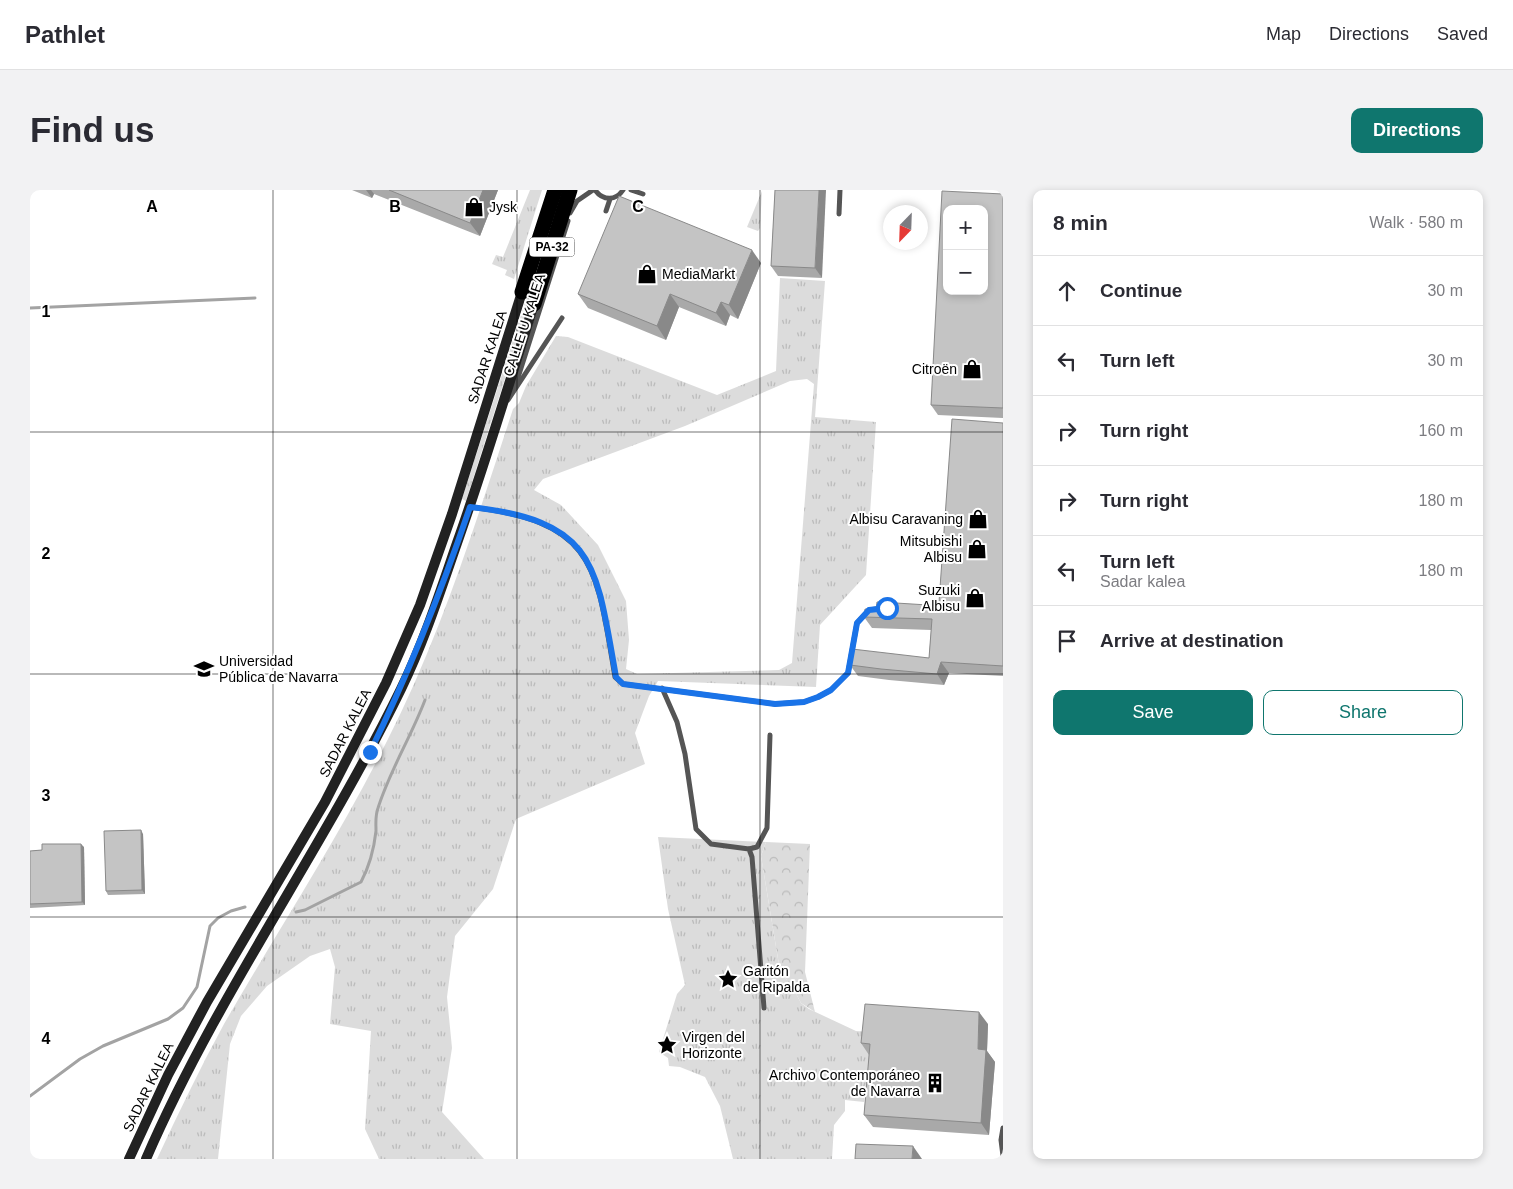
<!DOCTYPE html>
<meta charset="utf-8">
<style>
:root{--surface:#fff;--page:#f2f2f3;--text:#2b2b33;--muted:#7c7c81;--line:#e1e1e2;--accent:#0f766e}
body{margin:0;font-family:Arial,sans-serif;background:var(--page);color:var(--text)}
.controls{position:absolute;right:15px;top:15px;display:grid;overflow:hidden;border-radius:10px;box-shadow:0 2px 8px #0003}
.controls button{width:45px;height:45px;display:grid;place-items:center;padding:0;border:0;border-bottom:1px solid var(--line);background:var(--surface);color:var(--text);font:25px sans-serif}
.compass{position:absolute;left:853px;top:15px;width:45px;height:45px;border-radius:50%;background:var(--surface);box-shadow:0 2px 8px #0003;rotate:203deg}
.stop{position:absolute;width:15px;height:15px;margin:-11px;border:4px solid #1a73e8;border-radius:50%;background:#fff}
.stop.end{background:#1a73e8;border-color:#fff;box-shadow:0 1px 5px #0008}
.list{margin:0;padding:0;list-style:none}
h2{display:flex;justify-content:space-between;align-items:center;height:65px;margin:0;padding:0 20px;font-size:21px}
h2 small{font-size:16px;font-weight:400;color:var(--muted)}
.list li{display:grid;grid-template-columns:32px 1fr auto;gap:15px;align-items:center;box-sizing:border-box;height:70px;padding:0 20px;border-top:1px solid var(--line)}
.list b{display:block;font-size:19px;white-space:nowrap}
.list p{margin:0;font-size:16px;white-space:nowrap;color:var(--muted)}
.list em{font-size:16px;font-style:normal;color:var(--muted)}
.actions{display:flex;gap:10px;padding:15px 20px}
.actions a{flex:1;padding:11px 0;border:1px solid var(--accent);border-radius:10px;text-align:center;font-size:18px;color:var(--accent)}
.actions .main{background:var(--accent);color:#fff}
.icon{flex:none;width:28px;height:28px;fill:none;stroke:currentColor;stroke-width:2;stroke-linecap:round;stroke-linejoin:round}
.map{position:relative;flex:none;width:973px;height:969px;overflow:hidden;border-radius:10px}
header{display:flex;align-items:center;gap:30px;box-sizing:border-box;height:70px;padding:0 25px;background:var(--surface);border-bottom:1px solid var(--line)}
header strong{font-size:24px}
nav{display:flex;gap:28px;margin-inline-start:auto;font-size:18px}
.intro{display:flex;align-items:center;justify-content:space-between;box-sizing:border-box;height:120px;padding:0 30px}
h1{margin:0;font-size:35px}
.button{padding:12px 22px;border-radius:10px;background:var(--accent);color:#fff;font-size:18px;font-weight:700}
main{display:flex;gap:30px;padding:0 30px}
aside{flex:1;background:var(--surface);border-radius:10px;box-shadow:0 2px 8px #0003}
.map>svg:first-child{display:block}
.grass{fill:url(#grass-tufts);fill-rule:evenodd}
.forest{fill:url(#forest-crowns)}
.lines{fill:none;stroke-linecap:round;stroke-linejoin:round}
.stream{stroke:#a3a3a3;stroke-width:3}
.lane{stroke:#555;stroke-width:5}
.secondary{stroke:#222;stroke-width:10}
.highway{stroke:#000;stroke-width:15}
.wall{fill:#a9a9a9}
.shaded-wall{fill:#898989}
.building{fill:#c4c4c4;stroke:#898989;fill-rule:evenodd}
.route{stroke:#1a73e8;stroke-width:6}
.grid{fill:none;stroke:#000;stroke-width:1;stroke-opacity:0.55}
.labels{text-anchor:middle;stroke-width:4;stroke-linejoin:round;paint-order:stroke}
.shield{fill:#fff;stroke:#4c4c4c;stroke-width:1}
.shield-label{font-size:12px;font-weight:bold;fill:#000}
.poi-label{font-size:14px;fill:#000;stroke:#fff;text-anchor:start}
.street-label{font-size:14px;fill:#000;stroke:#fff}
.grid-label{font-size:16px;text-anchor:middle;font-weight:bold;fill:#000;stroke:#fff;stroke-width:4;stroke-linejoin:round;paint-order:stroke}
</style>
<header>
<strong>Pathlet</strong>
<nav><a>Map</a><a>Directions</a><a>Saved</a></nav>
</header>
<div class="intro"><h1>Find us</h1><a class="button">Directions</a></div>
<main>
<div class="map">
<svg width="973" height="969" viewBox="0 0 973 969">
<defs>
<pattern id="grass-tufts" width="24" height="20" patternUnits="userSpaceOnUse" patternTransform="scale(1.25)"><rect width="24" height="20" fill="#dcdcdc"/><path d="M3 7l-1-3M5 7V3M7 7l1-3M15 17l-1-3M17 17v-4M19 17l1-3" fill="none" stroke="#bbb"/></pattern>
<pattern id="forest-crowns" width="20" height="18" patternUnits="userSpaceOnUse" patternTransform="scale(1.25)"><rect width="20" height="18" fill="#dcdcdc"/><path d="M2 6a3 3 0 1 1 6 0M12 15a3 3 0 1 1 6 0" fill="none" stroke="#bbb"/></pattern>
</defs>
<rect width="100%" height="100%" fill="#fff"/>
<g class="grass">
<path d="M500,0H512L484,89L475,85L477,80L462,74L466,65L473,67Z"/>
<path d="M531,0H535L436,311L432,309Z"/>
<path d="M732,1L730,38L728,41L717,37Z"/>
<path d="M750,88L795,91L785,227L846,232L836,385L790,435L786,497L628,491L619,506L605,543L615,574L486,629L463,699L425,746L417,807L422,858L412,922L454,969H349L335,939L341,841L300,834L305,777L300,759L280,766L237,796L211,826L200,854L188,969H127C148,924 170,878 194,834C248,740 308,649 357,551C411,445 446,332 483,219L489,213L496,196L526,146L538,147L687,205L746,181ZM777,189L784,194L762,473L749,480L607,484L596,479L599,450L596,411L568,355L531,315L504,300L513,289L655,236L760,191Z"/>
<path d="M628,647L736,652L731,666L750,781L763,798L771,813L779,819L826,841L842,842L834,912L815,910V921L804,935L802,969H703L690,916L675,887L650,877L639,876L638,868L629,862L647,804L655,795L638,719Z"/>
</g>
<path class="forest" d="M736,652L780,654L775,782L785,822L771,813L763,798L750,781L731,666Z"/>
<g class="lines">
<g class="stream">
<path d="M0,118L225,108"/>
<path d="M266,722L275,720L331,692C339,677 344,659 346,641C346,633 345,626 348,618C360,580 381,547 395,510"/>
<path d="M0,906L50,869L73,856L138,829L153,818L167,797L180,736L188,728L201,721L215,717"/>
</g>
<g class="lane">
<path d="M565,0C573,11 586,11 593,0"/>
<path d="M601,0L613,4"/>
<path d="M576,21L580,9"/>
<path d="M540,23L547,11L563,0"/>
<path d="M809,24L810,0"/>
<path d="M484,200L538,31"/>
<path d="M478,210L532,128"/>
<path d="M440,317C566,332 566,375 585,487L593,494L745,514L774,512L788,507L801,500L818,483L827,433L839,420L853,418"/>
<path d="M632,498L647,532L655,564L666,639L681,654L719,659L722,667L734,818"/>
<path d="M719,659L727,657L737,638L740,545"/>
<path d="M973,938L971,950L973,966"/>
</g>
<g class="secondary">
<path d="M99,969L138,885L177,812L295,612L356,493L390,415L422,324L492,102"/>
<path d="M116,969C187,805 293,659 371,499C394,452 410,402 427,353C455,274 479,194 504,114"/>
</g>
<g class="highway">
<path d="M492,102L525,0"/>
<path d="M504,114L540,0"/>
</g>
</g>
<g class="wall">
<path d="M322,0H468L450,46L344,4L342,8Z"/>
<path d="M745,0L792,88L748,86L741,76Z"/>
<path d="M973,4V228L908,225L901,215Z"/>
<path d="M731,73L708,129L700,125L696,136L649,117L636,150L558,118L548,104Z"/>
<path d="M973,233V486L919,483L914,495L859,490L828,486L820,475L899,468L901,440L842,438L834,427L846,420L898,415L909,412Z"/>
<path d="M113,644L115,704L78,705L76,701Z"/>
<path d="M54,657L55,715L0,718V661Z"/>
<path d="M958,834L957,861L965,872L959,945L843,937L834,925L839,865L831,853Z"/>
</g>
<g class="shaded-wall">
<path d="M336,0H341L344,4L342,8Z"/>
<path d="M453,0H468L450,46L440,33Z"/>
<path d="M789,0H796L792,88L785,78Z"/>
<path d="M722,60L731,73L708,129L699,115Z"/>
<path d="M640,104L649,117L636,150L627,136Z"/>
<path d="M691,112L700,125L696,136L686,123Z"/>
<path d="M911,472L919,483L914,495L907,484Z"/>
<path d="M111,640L113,644L115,704L112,700Z"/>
<path d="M51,654L54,657L55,715L52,712Z"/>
<path d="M949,822L958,834L957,861L965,872L959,945L951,933L948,859Z"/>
<path d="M883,956L892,969H882Z"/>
</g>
<g class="building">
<path d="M359,0H453L440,33Z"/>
<path d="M745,0H789L785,78L741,76Z"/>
<path d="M912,1L973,4V218L901,215ZM917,19H954V101H917Z"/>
<path d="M589,6L722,60L699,115L691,112L686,123L640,104L627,136L548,104Z"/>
<path d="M922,229L973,233V476L911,472L907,484L851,479L820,475L822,459L899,468L902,429L834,427L835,419L846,420L847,412H850L898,415L909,412Z"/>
<path d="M111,640L112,700L76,701L74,641Z"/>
<path d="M12,654H51L52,712L0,714V661L12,660Z"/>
<path d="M835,814L949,822L948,859L956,860L951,933L834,925L840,854L831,853Z"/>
<path d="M826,954L883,956L882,969H825Z"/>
</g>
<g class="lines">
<path class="route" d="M340,562C380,481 411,402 440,317C567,331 566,375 586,487L593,494L745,514L774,512L788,507L801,500L818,483L827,433L839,420L857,418"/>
</g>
<path class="grid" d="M243,0V969M487,0V969M730,0V969M0,242H973M0,484H973M0,727H973"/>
<defs>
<symbol id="shop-bare" viewBox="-9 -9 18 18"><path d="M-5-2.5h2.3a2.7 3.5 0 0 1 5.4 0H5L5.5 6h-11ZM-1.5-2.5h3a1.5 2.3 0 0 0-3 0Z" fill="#000" stroke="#fff" stroke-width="2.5" paint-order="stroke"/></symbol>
<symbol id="university-bare" viewBox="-9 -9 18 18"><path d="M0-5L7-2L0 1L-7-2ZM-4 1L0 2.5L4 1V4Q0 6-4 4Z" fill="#000" stroke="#fff" stroke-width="2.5" paint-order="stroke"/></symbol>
<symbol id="sight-bare" viewBox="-9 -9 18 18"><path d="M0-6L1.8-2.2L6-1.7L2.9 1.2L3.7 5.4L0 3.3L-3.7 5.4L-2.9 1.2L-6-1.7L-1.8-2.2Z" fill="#000" stroke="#fff" stroke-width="2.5" paint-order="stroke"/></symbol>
<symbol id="building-bare" viewBox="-9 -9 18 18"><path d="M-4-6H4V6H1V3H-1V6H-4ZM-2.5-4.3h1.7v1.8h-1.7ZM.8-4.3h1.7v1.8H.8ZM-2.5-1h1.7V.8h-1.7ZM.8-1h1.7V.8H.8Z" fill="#000" stroke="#fff" stroke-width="2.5" paint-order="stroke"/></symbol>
</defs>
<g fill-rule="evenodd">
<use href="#shop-bare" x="430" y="3" width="28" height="28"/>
<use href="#shop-bare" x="603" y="70" width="28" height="28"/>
<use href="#shop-bare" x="928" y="165" width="28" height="28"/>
<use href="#shop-bare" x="934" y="315" width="28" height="28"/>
<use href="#shop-bare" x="933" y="345" width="28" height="28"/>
<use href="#shop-bare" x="931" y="394" width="28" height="28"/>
<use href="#university-bare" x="160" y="465" width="28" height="28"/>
<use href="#sight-bare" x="684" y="775" width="28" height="28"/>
<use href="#sight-bare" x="623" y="841" width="28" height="28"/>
<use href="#building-bare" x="891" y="879" width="28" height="28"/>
</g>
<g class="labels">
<rect class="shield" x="499.5" y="47.5" width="45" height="19" rx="4"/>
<g class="shield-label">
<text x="522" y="61">PA-32</text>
</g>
<g class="poi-label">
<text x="459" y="22">Jysk</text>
<text x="632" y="89">MediaMarkt</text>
<text x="927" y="184" text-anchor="end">Citroën</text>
<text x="933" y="334" text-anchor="end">Albisu Caravaning</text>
<text x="932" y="356" text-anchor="end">Mitsubishi<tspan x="932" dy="16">Albisu</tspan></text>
<text x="930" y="405" text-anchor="end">Suzuki<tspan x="930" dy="16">Albisu</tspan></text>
<text x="189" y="476">Universidad<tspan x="189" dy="16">Pública de Navarra</tspan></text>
<text x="713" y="786">Garitón<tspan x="713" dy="16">de Ripalda</tspan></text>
<text x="652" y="852">Virgen del<tspan x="652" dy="16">Horizonte</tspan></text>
<text x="890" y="890" text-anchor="end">Archivo Contemporáneo<tspan x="890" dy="16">de Navarra</tspan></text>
</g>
<g class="street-label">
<text transform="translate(494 135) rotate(-72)" y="5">CALLE U KALEA</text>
<text transform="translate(457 167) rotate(-72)" y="5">SADAR KALEA</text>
<text transform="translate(315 543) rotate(-63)" y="5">SADAR KALEA</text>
<text transform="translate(118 897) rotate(-64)" y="5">SADAR KALEA</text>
</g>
</g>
<g class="grid-label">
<text x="122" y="22">A</text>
<text x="365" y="22">B</text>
<text x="608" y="22">C</text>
<text x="16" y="127">1</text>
<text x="16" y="369">2</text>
<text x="16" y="611">3</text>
<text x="16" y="854">4</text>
</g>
</svg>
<div class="controls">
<button>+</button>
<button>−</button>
</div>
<svg class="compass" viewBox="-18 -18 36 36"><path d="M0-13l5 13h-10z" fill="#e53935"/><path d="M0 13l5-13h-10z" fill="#7c7c81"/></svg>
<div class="stop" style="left:857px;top:418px"></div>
<div class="stop end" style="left:340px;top:562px"></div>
</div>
<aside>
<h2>8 min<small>Walk · 580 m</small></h2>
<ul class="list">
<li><svg class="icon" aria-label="ahead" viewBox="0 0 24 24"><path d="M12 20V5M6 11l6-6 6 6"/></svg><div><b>Continue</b></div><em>30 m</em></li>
<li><svg class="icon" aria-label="left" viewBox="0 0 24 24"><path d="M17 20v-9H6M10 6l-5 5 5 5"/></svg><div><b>Turn left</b></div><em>30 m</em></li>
<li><svg class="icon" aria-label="right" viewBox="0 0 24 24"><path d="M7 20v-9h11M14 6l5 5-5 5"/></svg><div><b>Turn right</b></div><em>160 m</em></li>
<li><svg class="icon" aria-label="right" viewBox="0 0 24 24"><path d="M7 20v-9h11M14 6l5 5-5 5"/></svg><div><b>Turn right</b></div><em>180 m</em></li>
<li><svg class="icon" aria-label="left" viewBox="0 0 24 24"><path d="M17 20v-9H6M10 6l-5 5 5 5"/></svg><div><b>Turn left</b><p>Sadar kalea</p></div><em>180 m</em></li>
<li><svg class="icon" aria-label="arrive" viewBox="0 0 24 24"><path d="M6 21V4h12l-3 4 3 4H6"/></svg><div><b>Arrive at destination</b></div></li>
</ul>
<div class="actions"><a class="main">Save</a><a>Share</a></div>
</aside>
</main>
